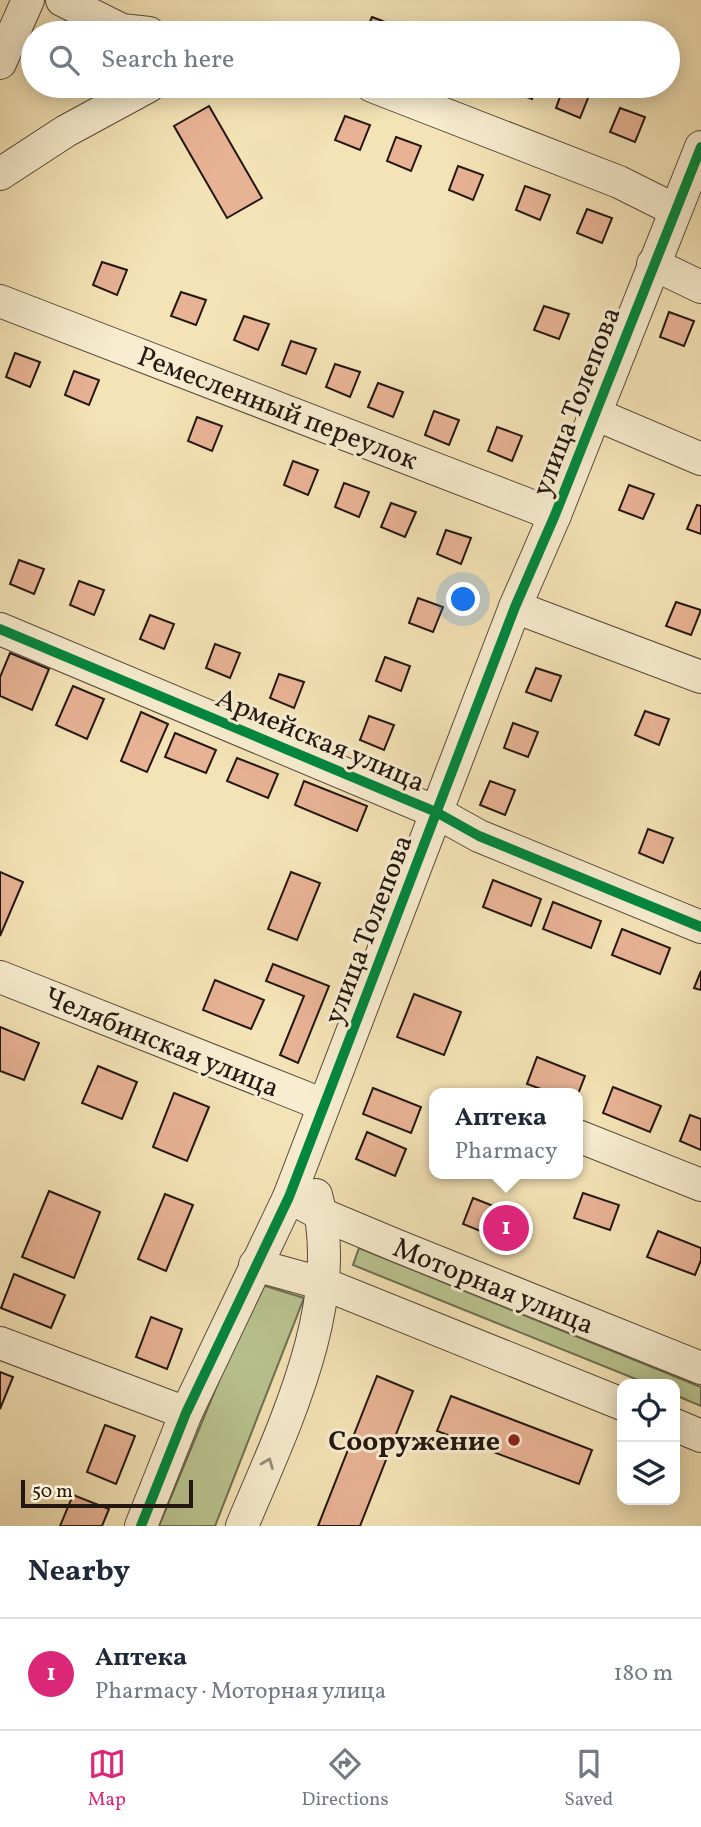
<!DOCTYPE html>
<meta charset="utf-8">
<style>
:root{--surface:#fff;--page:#f2f2f3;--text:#1f2937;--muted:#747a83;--line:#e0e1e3;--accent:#db2777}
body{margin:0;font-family:Vollkorn,serif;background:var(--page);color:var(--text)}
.controls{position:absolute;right:21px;bottom:21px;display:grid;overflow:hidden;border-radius:14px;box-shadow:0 4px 18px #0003}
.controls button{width:63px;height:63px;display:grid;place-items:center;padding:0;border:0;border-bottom:2px solid var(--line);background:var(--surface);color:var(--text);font:35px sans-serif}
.scale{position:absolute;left:21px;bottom:18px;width:172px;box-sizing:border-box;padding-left:7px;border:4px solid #231711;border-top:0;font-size:19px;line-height:24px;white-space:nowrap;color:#231711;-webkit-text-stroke:5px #f8edd0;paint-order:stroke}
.you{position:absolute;left:464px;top:600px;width:24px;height:24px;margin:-18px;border:5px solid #fff;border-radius:50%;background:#1a73e8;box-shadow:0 0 0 10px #1a73e833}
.badge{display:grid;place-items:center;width:46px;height:46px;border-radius:50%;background:var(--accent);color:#fff;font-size:23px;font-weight:700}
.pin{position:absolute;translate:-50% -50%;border:4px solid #fff;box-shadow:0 2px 7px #0006}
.popup{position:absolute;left:429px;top:1088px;width:154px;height:91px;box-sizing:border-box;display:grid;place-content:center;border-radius:14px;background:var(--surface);filter:drop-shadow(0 2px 5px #0005);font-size:23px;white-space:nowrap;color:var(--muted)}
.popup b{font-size:26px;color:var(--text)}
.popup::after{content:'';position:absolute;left:50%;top:100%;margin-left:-14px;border:14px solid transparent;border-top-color:var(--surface)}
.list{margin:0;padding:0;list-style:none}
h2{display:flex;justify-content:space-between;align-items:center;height:91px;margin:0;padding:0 28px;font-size:30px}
h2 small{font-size:23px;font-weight:400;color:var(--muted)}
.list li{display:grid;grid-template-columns:46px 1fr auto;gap:21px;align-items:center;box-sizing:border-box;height:112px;padding:0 28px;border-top:2px solid var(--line)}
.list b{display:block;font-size:26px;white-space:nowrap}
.list p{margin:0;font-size:23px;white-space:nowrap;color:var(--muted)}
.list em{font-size:23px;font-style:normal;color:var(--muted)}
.icon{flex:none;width:38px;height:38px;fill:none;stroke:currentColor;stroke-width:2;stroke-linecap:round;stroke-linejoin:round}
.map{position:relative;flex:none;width:701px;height:1526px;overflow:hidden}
.search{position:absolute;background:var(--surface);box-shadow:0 4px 18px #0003;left:21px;right:21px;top:21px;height:77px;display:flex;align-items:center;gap:18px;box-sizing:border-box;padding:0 24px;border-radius:38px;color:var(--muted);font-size:26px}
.sheet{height:203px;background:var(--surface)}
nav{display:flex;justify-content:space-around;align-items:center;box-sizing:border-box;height:98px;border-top:2px solid var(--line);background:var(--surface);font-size:19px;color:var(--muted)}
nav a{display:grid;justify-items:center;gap:4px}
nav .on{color:var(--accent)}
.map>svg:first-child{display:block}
.green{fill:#b9c490;stroke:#6e6e50;stroke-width:2}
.building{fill:#e8b395;stroke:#231711;stroke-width:2}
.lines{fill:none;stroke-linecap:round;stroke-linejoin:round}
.minor-casing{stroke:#574a3a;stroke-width:34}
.minor{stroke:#f8edd0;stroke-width:32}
.cycleway-casing{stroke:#f8edd0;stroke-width:15}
.cycleway{stroke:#00873e;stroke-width:10}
.oneway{stroke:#988d7a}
.poi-dot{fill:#8f2418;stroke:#f8edd0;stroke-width:2.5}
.labels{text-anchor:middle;stroke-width:6;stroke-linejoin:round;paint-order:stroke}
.street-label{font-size:28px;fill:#231711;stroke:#f8edd0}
.poi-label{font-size:28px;font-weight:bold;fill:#231711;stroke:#f8edd0;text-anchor:end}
</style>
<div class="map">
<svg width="701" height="1526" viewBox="0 0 701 1526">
<rect width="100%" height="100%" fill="#f4e3b6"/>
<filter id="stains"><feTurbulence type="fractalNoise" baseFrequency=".00286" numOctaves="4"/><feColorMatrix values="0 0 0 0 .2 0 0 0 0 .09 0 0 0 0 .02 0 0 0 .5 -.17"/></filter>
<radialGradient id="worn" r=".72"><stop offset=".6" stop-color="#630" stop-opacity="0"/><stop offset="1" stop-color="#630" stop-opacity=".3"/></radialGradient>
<g class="green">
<path d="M359,1248L701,1387V1406L675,1395V1384H648L353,1265Z"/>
<path d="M259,1284L304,1298L215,1526H159Z"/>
</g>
<g class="building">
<path d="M372,17L396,26L393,33H365Z"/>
<path d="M509,86H537L532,99L508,90Z"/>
<path d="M564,86L590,93L580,118L556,108Z"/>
<path d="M209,106L262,198L227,218L174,126Z"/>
<path d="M620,108L645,117L635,142L610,132Z"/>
<path d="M345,116L370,125L360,150L335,140Z"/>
<path d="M396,137L421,146L411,171L387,161Z"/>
<path d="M458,166L483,175L473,200L449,190Z"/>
<path d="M525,186L550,195L540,220L516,210Z"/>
<path d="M587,209L612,218L602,243L577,233Z"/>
<path d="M102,262L127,270L117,295L93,285Z"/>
<path d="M181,292L206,300L196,325L171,316Z"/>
<path d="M544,306L569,314L559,339L534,330Z"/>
<path d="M669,312L694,321L684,346L660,337Z"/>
<path d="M244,316L269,324L258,350L234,340Z"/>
<path d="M291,341L316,349L306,374L282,365Z"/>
<path d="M15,353L40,362L30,387L6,377Z"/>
<path d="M335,364L360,372L350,397L326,387Z"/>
<path d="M74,371L99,380L89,405L65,395Z"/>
<path d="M378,383L403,392L393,417L368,407Z"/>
<path d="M434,411L459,420L449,445L425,435Z"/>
<path d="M197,417L222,426L212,451L188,441Z"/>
<path d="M497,427L522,436L512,461L488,451Z"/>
<path d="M293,461L318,470L308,495L284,485Z"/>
<path d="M344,483L369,492L359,517L335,507Z"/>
<path d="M629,485L654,494L643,519L619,510Z"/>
<path d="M391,503L416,512L405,537L381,527Z"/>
<path d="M697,505L701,506V534L687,529Z"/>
<path d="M446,530L471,538L461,564L437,554Z"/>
<path d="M19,560L44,569L34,594L10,584Z"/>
<path d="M79,581L104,590L94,615L70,605Z"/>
<path d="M418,598L443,607L433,632L409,623Z"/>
<path d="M676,602L701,610L691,635L666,626Z"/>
<path d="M150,615L174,624L164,649L140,639Z"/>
<path d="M215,644L240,653L230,678L206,668Z"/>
<path d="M10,653L49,669L32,710L0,696V677Z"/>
<path d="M385,657L410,666L401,691L376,681Z"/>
<path d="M536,668L561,676L551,701L526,692Z"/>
<path d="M279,674L304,682L294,708L270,698Z"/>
<path d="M73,686L104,699L87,739L56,725Z"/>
<path d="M645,711L669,719L659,745L635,735Z"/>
<path d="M141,712L168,724L147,772L121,761Z"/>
<path d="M369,716L394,725L384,750L360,740Z"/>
<path d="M513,723L538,732L528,757L504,748Z"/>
<path d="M175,733L216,750L206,773L165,757Z"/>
<path d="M237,758L278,774L268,798L227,781Z"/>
<path d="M304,781L367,806L357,831L295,805Z"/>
<path d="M490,781L515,790L505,815L480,805Z"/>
<path d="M648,829L673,838L663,863L639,853Z"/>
<path d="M0,872L23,882L0,936Z"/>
<path d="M291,872L320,883L297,940L268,929Z"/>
<path d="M493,880L541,899L531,926L483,907Z"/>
<path d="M553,902L601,921L591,948L543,929Z"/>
<path d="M622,929L670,948L660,974L612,955Z"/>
<path d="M273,964L329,986L298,1063L280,1055L304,996L266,981Z"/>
<path d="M701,971V990L694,988Z"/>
<path d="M215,980L264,1000L251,1029L203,1010Z"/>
<path d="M414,994L461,1012L444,1055L397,1037Z"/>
<path d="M0,1027L39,1043L24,1080L0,1071Z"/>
<path d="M537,1057L585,1076L578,1094L552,1093L527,1084Z"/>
<path d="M98,1066L137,1082L122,1119L82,1103Z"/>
<path d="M613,1087L661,1106L650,1132L603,1113Z"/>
<path d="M373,1088L421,1107L411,1133L363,1114Z"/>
<path d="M174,1093L209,1107L187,1161L153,1147Z"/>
<path d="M690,1115L701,1119V1150L680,1141Z"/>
<path d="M367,1132L406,1149L395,1176L356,1159Z"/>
<path d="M49,1191L100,1212L74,1278L22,1257Z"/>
<path d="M583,1193L619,1205L610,1230L574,1218Z"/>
<path d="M165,1194L193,1205L166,1271L138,1259Z"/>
<path d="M473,1198L521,1217L510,1243L463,1224Z"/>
<path d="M658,1231L701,1248V1260L695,1275L647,1257Z"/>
<path d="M14,1274L65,1295L51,1328L1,1308Z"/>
<path d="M151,1317L182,1329L167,1369L136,1357Z"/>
<path d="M0,1372L13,1377L0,1409Z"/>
<path d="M377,1376L413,1391L360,1526H318Z"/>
<path d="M451,1396L592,1450L579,1484L437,1431Z"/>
<path d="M105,1425L135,1436L116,1484L87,1472Z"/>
<path d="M73,1495L109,1509L102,1526H60Z"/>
</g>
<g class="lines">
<defs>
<g id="minor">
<path d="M62,0L122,30L149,33"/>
<path d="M0,63L28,0"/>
<path d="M372,86L619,182L675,210"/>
<path d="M0,174L66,131L149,86"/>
<path d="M653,264L701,287"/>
<path d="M0,301L555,515"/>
<path d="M593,413L701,459"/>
<path d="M515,607L701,677"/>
<path d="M0,629L436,812L479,836L701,927"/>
<path d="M0,977L324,1105"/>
<path d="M578,1136L701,1185"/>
<path d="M289,1197L321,1214L395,1245L701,1368"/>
<path d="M255,1265L324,1284L622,1404"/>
<path d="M0,1343L186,1413"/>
<path d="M675,1425L701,1436"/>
<path d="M141,1526L186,1413L289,1197L515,607L555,515L701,147"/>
<path d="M242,1526C282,1430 347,1301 316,1195"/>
</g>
</defs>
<use href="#minor" class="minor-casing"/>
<use href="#minor" class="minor"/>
<defs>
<g id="cycleway">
<path d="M0,629L436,812L479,836L701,927"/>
<path d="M141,1526L186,1413L289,1197L515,607L555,515L701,147"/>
</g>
</defs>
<use href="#cycleway" class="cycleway-casing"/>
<use href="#cycleway" class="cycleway"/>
</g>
<defs><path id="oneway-chevron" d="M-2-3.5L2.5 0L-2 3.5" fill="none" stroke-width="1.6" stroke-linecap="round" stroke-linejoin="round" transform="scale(1.75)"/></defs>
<use class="oneway" href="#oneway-chevron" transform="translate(268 1463) rotate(-68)"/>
<circle class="poi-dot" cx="514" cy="1440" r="7"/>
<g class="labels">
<g class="street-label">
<text transform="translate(575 401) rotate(-69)" y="10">улица Толепова</text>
<text transform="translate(278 407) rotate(21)" y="10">Ремесленный переулок</text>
<text transform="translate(321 739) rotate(23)" y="10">Армейская улица</text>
<text transform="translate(367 929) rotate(-69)" y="10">улица Толепова</text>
<text transform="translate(162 1041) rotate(22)" y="10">Челябинская улица</text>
<text transform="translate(494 1285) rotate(22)" y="10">Моторная улица</text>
</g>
<g class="poi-label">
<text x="500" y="1450">Сооружение</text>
</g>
</g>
<rect width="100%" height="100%" filter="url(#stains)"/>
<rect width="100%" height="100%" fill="url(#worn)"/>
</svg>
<div class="controls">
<button><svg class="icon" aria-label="locate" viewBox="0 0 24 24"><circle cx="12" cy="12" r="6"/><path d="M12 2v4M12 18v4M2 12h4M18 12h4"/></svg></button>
<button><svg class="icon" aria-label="layers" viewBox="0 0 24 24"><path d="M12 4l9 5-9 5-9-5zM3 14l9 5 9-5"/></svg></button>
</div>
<div class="scale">50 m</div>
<div class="you"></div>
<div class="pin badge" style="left:506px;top:1228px">1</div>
<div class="popup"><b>Аптека</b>Pharmacy</div>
<div class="search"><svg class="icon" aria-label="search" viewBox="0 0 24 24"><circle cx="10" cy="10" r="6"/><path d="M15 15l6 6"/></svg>Search here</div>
</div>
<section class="sheet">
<h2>Nearby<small></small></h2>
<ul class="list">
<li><span class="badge">1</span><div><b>Аптека</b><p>Pharmacy · Моторная улица</p></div><em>180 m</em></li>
</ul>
</section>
<nav>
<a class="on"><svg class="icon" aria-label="map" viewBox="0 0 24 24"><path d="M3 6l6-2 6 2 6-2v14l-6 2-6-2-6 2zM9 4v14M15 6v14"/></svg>Map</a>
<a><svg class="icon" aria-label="directions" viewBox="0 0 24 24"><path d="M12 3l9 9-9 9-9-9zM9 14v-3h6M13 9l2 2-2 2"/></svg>Directions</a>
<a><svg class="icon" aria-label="saved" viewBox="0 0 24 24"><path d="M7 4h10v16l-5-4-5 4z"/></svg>Saved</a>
</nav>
